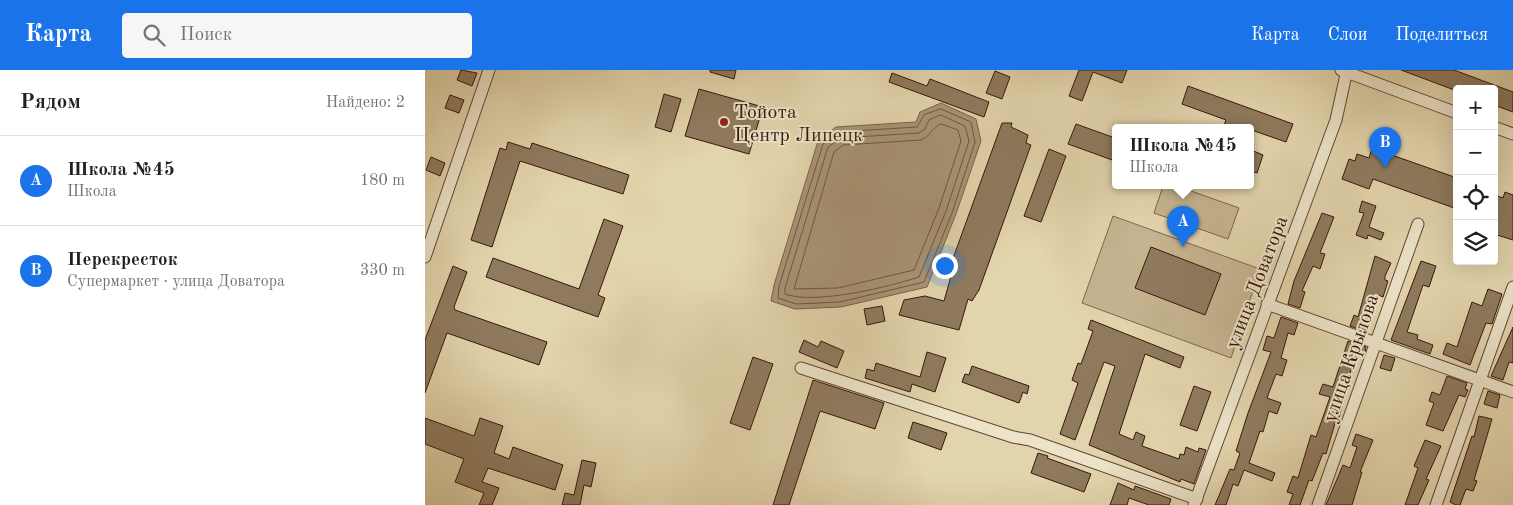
<!DOCTYPE html>
<html lang="ru">
<meta charset="utf-8">
<style>
:root{--surface:#fff;--page:#f6f6f6;--text:#202124;--muted:#757577;--line:#e0e0e0;--accent:#1a73e8}
body{margin:0;font-family:"Old Standard TT",serif;background:var(--page);color:var(--text)}
.controls{position:absolute;right:15px;top:15px;display:grid;overflow:hidden;border-radius:5px;box-shadow:0 5px 20px #0002}
.controls button{width:45px;height:45px;display:grid;place-items:center;padding:0;border:0;border-bottom:1px solid var(--line);background:var(--surface);color:var(--text);font:25px sans-serif}
.you{position:absolute;left:519px;top:195px;width:18px;height:18px;margin:-12px;border:4px solid #fff;border-radius:50%;background:#1a73e8;box-shadow:0 0 0 8px #1a73e833}
.badge{display:grid;place-items:center;width:32px;height:32px;border-radius:50%;background:var(--accent);color:#fff;font-size:16px;font-weight:700}
.pin{position:absolute;translate:-50% -41px;filter:drop-shadow(0 1px 2px #0008)}
.pin::after{content:'';position:absolute;top:26px;width:18px;height:15px;background:inherit;clip-path:polygon(0 0,100% 0,50% 100%)}
.popup{position:absolute;left:687px;top:54px;width:142px;height:65px;box-sizing:border-box;display:grid;place-content:center;border-radius:5px;background:var(--surface);filter:drop-shadow(0 1px 4px #0005);font-size:16px;white-space:nowrap;color:var(--muted)}
.popup b{font-size:19px;color:var(--text)}
.popup::after{content:'';position:absolute;left:50%;top:100%;margin-left:-10px;border:10px solid transparent;border-top-color:var(--surface)}
.list{margin:0;padding:0;list-style:none}
h2{display:flex;justify-content:space-between;align-items:center;height:65px;margin:0;padding:0 20px;font-size:21px}
h2 small{font-size:16px;font-weight:400;color:var(--muted)}
.list li{display:grid;grid-template-columns:32px 1fr auto;gap:15px;align-items:center;box-sizing:border-box;height:90px;padding:0 20px;border-top:1px solid var(--line)}
.list b{display:block;font-size:19px;white-space:nowrap}
.list p{margin:0;font-size:16px;white-space:nowrap;color:var(--muted)}
.list em{font-size:16px;font-style:normal;color:var(--muted)}
.icon{flex:none;width:28px;height:28px;fill:none;stroke:currentColor;stroke-width:2;stroke-linecap:round;stroke-linejoin:round}
.map{position:relative;flex:none;width:1088px;height:435px;overflow:hidden}
header{display:flex;align-items:center;gap:30px;box-sizing:border-box;height:70px;padding:0 25px;background:var(--accent);color:#fff}
header strong{font-size:24px}
nav{display:flex;gap:28px;margin-inline-start:auto;font-size:18px}
.search{width:350px;height:45px;background:var(--page);display:flex;align-items:center;gap:12px;box-sizing:border-box;padding:0 18px;border-radius:5px;color:var(--muted);font-size:19px}
main{display:flex}
aside{flex:1;background:var(--surface)}
.map>svg:first-child{display:block}
.green{fill:#c5b490;stroke:#7e664c}
.water{fill:#a89475;stroke:#7a624a}
.lines{fill:none;stroke-linecap:round;stroke-linejoin:round}
.shore{stroke:#6f563f;stroke-width:1}
.building{fill:#8f7a5e;stroke:#361809}
.minor-casing{stroke:#614732;stroke-width:13}
.minor{stroke:#ece3c9;stroke-width:11}
.poi-dot{fill:#8f2418;stroke:#ece3c9;stroke-width:2}
.labels{text-anchor:middle;stroke-width:4;stroke-linejoin:round;paint-order:stroke}
.poi-label{font-size:20px;fill:#361809;stroke:#ece3c9;text-anchor:start}
.street-label{font-size:20px;fill:#361809;stroke:#ece3c9}
</style>
<header>
<strong>Карта</strong>
<div class="search"><svg class="icon" aria-label="search" viewBox="0 0 24 24"><circle cx="10" cy="10" r="6"/><path d="M15 15l6 6"/></svg>Поиск</div>
<nav><a>Карта</a><a>Слои</a><a>Поделиться</a></nav>
</header>
<main>
<aside>
<h2>Рядом<small>Найдено: 2</small></h2>
<ul class="list">
<li><span class="badge">A</span><div><b>Школа №45</b><p>Школа</p></div><em>180 m</em></li>
<li><span class="badge">B</span><div><b>Перекресток</b><p>Супермаркет · улица Доватора</p></div><em>330 m</em></li>
</ul>
</aside>
<div class="map">
<svg width="1088" height="435" viewBox="0 0 1088 435">
<rect width="100%" height="100%" fill="#e2d4ac"/>
<filter id="stains"><feTurbulence type="fractalNoise" baseFrequency=".004" numOctaves="4"/><feColorMatrix values="0 0 0 0 .2 0 0 0 0 .09 0 0 0 0 .02 0 0 0 .5 -.17"/></filter>
<radialGradient id="worn" r=".72"><stop offset=".6" stop-color="#630" stop-opacity="0"/><stop offset="1" stop-color="#630" stop-opacity=".3"/></radialGradient>
<g class="green">
<path d="M738,116H752L814,138L803,169L729,143Z"/>
<path d="M688,146L835,199L806,288L657,233Z"/>
</g>
<path class="water" d="M516,33L551,49L556,71L531,144L502,217L416,237L370,239L346,231L349,215L393,71L411,57L491,52L495,42Z"/>
<g class="lines">
<g class="shore">
<path d="M516,39L546,52L550,72L527,143L499,212L415,232L371,234L353,228L354,216L398,74L413,62L492,57L499,45Z"/>
<path d="M516,45L540,56L544,71L521,141L494,207C463,217 390,235 360,224V218L403,77L416,68L494,63L500,59L504,50Z"/>
<path d="M516,54L533,60L536,71L514,138L489,200L413,218L369,219L409,82L418,75L496,70C506,66 507,57 516,54Z"/>
</g>
</g>
<g class="building">
<path d="M36,0L52,3L47,16L32,10Z"/>
<path d="M285,0H311L309,9L285,2Z"/>
<path d="M654,0H702L697,13L668,2L657,31L644,26Z"/>
<path d="M976,0H1029L1088,22V42L1069,35V19H1032V21Z"/>
<path d="M570,1L585,7L577,29L561,23Z"/>
<path d="M467,3L502,16L505,9L564,32L559,47L464,12Z"/>
<path d="M763,16L868,54L861,72L815,56L814,58H798L801,50L757,34Z"/>
<path d="M274,19L338,37L324,84L260,66Z"/>
<path d="M239,24L256,29L246,62L230,57Z"/>
<path d="M25,25L39,30L34,43L20,38Z"/>
<path d="M577,53H587L586,57L603,65L601,73L606,75L554,220L547,231L543,229L534,260L474,245L479,230L500,226L519,231L526,206L522,205Z"/>
<path d="M651,54L690,68V91L643,74Z"/>
<path d="M83,72L105,79L107,73L204,105L198,124L95,91L67,177L46,170L75,78L81,80Z"/>
<path d="M947,78L1032,108V139L948,109L944,119L917,109L924,89L930,91L932,84L944,88Z"/>
<path d="M624,79L641,86L616,152L599,146Z"/>
<path d="M826,80L838,85L832,103L826,101Z"/>
<path d="M6,87L20,93L15,106L1,100Z"/>
<path d="M1080,122L1088,125V170L1069,164V125L1078,128Z"/>
<path d="M937,131L951,136L944,157L959,163L956,170L943,165L942,169L931,165L939,143L934,142Z"/>
<path d="M897,143L909,147L895,183L900,184L895,199L888,196L877,221L880,222L875,238L863,234L869,211Z"/>
<path d="M179,149L198,156L173,225L180,228L173,247L61,207L68,188L154,219Z"/>
<path d="M726,177L796,204L780,245L710,218Z"/>
<path d="M950,186L966,193L960,206V210L963,211L958,227L953,225L941,262L925,256L929,245L933,247Z"/>
<path d="M996,191L1011,196L1004,217L998,215L982,262L993,265L992,269L1008,275L1005,284L966,270Z"/>
<path d="M28,196L42,202L29,237L30,240L122,272L114,295L22,263L0,323V270Z"/>
<path d="M1063,219L1077,224L1067,254L1061,253L1045,295L1018,284L1022,273L1032,277L1047,232L1057,236Z"/>
<path d="M457,236L460,251L442,255L439,239Z"/>
<path d="M856,247L873,253L869,265L863,263L856,288L862,290L857,306L851,304L842,328L856,333L852,344L844,341L838,362L835,361L824,393L850,403L847,411L819,400L813,416L808,414L801,435H790L805,399L809,400L815,383L811,381L823,343L846,282L838,280L842,266L849,268Z"/>
<path d="M666,250L759,287L755,298L720,284L694,364L708,370L711,362L720,366L717,376L754,389L755,384L759,385L761,377L773,382L774,378L781,380L769,414L756,409L755,412L664,375L690,296L679,292L650,370L635,364L653,313L647,310L653,293L656,294L668,261L663,259Z"/>
<path d="M1088,257V293L1084,292L1078,310L1066,306Z"/>
<path d="M379,270L393,277L396,271L419,281L412,298L374,282Z"/>
<path d="M923,271L941,277L940,282L933,280L922,312H924L913,351L911,350L901,384L898,383L887,411L884,410L875,435H864L868,424L862,422L868,406L873,408L886,365L891,367L905,327L894,324L898,314L908,317Z"/>
<path d="M502,282L521,288L510,322L487,314L485,322L440,308L442,299L449,301L451,293L495,307Z"/>
<path d="M959,285L970,288L966,301L955,298Z"/>
<path d="M328,287L348,294L325,360L305,353Z"/>
<path d="M547,296L604,316L602,324L598,322L594,333L537,312L540,304L544,305Z"/>
<path d="M1022,306L1042,313L1040,319L1043,320L1040,327L1034,325L1018,361L1001,355L1009,333L1004,331L1007,322L1015,325Z"/>
<path d="M388,310L459,333L450,359L395,341L364,435H348Z"/>
<path d="M769,316L786,322L772,361L755,355Z"/>
<path d="M1063,321L1075,325L1072,338L1059,334Z"/>
<path d="M1054,346L1067,349L1049,410L1052,411L1048,421L1041,419L1035,435H1031L1025,432L1047,366L1049,367Z"/>
<path d="M0,348L49,366L55,348L78,356L69,383L84,389L88,377L138,395L130,420L63,398L57,412L74,418L67,435H54L59,423L30,412L39,389L0,374Z"/>
<path d="M488,352L522,363L516,380L483,368Z"/>
<path d="M931,364L948,370L935,402H937L927,435H901L918,395L925,398L932,377L927,375Z"/>
<path d="M1000,370L1016,376L1001,409L1004,410L993,435H980L993,398L989,396Z"/>
<path d="M613,383L623,386L622,388L666,404L659,422L606,403Z"/>
<path d="M157,390L171,393L166,417L159,415L155,435H137L140,423L149,425Z"/>
<path d="M693,413L709,420L710,416L746,429L744,435H724L704,428L702,435H685Z"/>
</g>
<g class="lines">
<defs>
<g id="minor">
<path d="M916,0L1032,43"/>
<path d="M1069,57L1088,64"/>
<path d="M0,187L64,0"/>
<path d="M842,234L1088,322"/>
<path d="M376,298L588,367L605,370L772,429"/>
<path d="M769,435L911,50L922,0"/>
<path d="M893,435L993,154"/>
<path d="M1011,435L1088,217"/>
</g>
</defs>
<use href="#minor" class="minor-casing"/>
<use href="#minor" class="minor"/>
</g>
<circle class="poi-dot" cx="299" cy="52" r="5"/>
<g class="labels">
<g class="poi-label">
<text x="309" y="48">Тойота<tspan x="309" dy="23">Центр Липецк</tspan></text>
</g>
<g class="street-label">
<text transform="translate(831 212) rotate(-69)" y="7">улица Доватора</text>
<text transform="translate(925 288) rotate(-71)" y="7">улица Крылова</text>
</g>
</g>
<rect width="100%" height="100%" filter="url(#stains)"/>
<rect width="100%" height="100%" fill="url(#worn)"/>
</svg>
<div class="controls">
<button>+</button>
<button>−</button>
<button><svg class="icon" aria-label="locate" viewBox="0 0 24 24"><circle cx="12" cy="12" r="6"/><path d="M12 2v4M12 18v4M2 12h4M18 12h4"/></svg></button>
<button><svg class="icon" aria-label="layers" viewBox="0 0 24 24"><path d="M12 4l9 5-9 5-9-5zM3 14l9 5 9-5"/></svg></button>
</div>
<div class="you"></div>
<div class="pin badge" style="left:758px;top:177px">A</div>
<div class="popup"><b>Школа №45</b>Школа</div>
<div class="pin badge" style="left:960px;top:98px">B</div>
</div>
</main>
